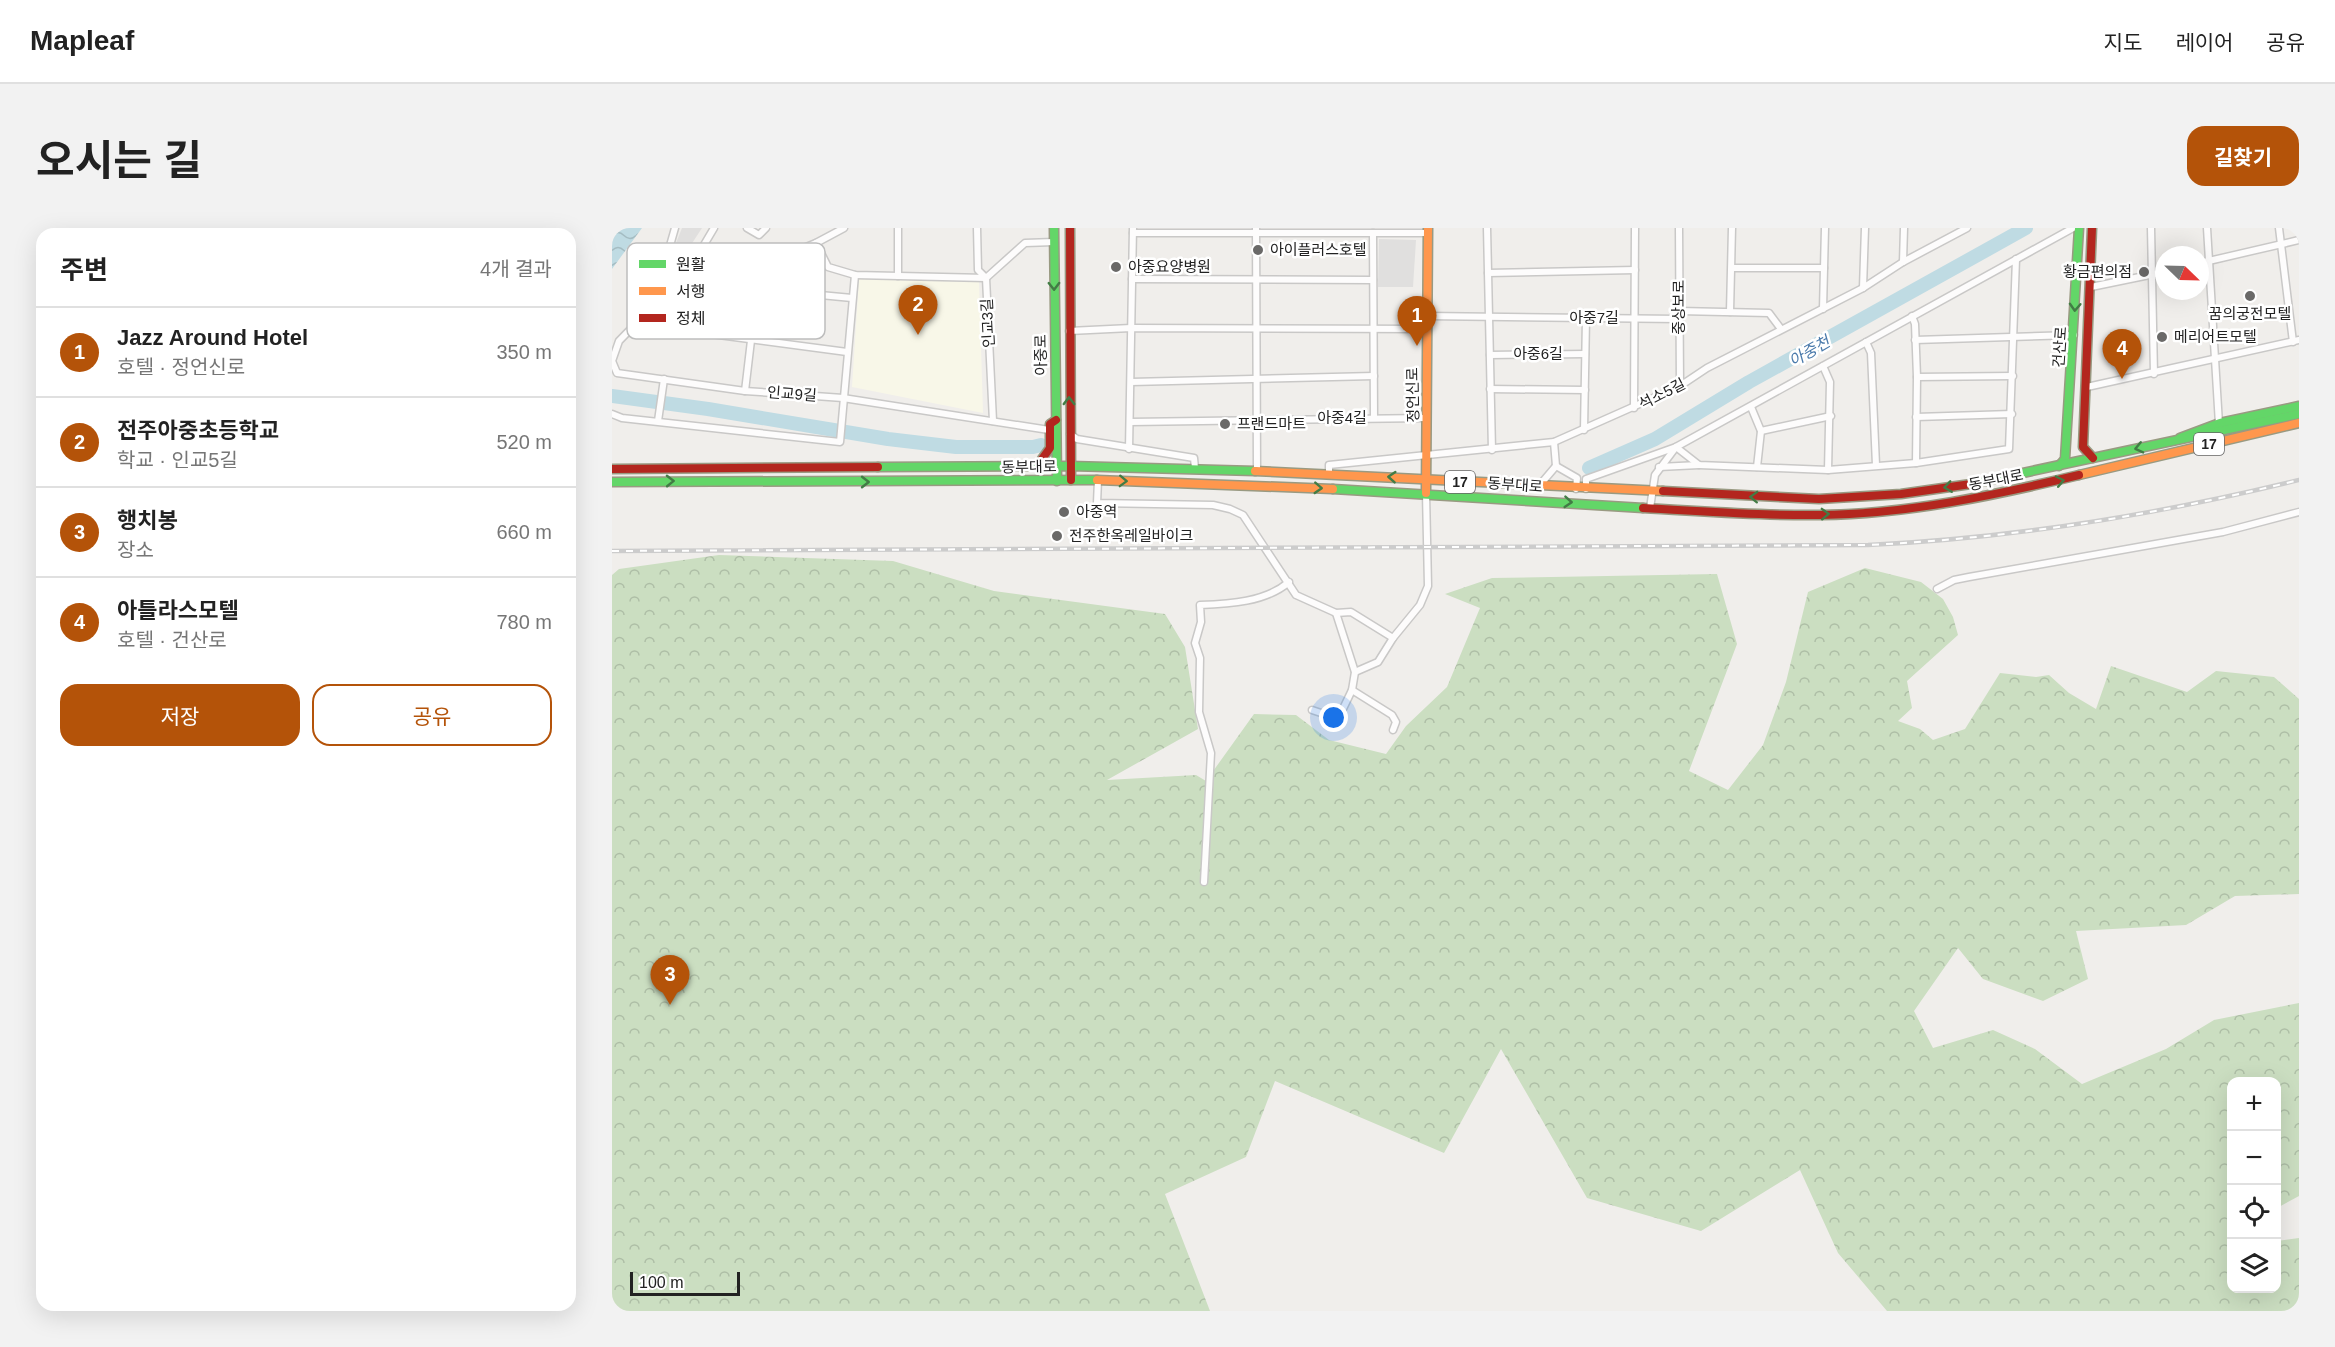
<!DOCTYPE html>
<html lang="ko">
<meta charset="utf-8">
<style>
:root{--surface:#fff;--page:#f2f2f2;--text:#222;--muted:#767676;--line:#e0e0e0;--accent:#b45309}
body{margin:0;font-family:Arial,"Noto Sans KR",sans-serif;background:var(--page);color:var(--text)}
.controls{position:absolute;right:18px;bottom:18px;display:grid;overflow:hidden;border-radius:12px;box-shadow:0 6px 24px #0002}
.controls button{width:54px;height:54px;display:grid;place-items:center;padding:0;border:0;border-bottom:2px solid var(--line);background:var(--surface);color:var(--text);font:30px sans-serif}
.compass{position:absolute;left:1543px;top:18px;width:54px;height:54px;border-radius:50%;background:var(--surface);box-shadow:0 6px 24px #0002;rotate:113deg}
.scale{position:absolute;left:18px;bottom:15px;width:110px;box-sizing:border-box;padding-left:6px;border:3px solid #222;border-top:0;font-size:16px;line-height:21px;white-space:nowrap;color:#222;-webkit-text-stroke:4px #fff;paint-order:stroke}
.you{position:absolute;left:722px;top:490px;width:21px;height:21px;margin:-15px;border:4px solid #fff;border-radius:50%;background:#1a73e8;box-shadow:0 0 0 9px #1a73e833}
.badge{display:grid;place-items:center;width:39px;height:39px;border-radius:50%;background:var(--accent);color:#fff;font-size:20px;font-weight:700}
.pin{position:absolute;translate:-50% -50px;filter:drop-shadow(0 2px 3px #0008)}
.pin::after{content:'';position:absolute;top:32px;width:21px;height:18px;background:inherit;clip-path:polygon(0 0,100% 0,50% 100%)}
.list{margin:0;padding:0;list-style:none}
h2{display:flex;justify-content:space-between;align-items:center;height:78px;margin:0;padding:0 24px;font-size:26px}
h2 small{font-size:20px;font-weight:400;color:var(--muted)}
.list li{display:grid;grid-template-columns:39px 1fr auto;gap:18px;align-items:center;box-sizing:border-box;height:90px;padding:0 24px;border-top:2px solid var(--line)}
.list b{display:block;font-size:22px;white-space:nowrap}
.list p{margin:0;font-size:20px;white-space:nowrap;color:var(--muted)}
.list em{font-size:20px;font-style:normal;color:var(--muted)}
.actions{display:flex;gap:12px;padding:18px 24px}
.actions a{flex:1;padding:14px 0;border:2px solid var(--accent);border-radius:18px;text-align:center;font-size:21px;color:var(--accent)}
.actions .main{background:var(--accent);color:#fff}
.icon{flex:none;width:33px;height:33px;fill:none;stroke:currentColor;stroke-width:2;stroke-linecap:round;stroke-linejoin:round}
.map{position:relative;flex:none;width:1687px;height:1083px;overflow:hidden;border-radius:18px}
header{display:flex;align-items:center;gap:36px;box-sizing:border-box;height:84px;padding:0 30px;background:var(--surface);border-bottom:2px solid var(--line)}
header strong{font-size:28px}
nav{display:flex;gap:33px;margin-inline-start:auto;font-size:21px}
.intro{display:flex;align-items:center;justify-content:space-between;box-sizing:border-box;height:144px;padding:0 36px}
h1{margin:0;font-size:42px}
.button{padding:15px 27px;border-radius:18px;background:var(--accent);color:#fff;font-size:21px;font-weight:700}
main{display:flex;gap:36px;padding:0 36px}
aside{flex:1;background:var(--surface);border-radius:18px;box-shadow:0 6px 24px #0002}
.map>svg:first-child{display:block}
.education{fill:#f8f7e8}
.forest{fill:url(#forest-crowns)}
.parking{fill:#e0dfde}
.water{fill:url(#water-waves)}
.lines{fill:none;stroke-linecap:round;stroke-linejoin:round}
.river{stroke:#bfdbe3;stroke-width:14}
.street-casing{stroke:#c9c8c7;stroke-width:9}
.fast-casing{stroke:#999a82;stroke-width:11}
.slow-casing{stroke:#999a82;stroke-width:11}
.jam-casing{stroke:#999a82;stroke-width:11}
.street{stroke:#fdfcfc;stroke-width:6}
.fast{stroke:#63d668;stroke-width:8}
.slow{stroke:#ff974d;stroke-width:8}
.jam{stroke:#b3261e;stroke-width:8}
.rail-casing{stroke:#ccc;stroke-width:4.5}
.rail{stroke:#fff;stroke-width:2;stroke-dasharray:7;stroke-linecap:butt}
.oneway{stroke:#427c45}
.poi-dot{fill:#6a6968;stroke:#fff;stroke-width:2}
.labels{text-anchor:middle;stroke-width:5;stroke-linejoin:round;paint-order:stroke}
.shield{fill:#fff;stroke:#646464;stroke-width:1.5}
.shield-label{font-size:14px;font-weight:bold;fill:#222}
.poi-label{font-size:15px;fill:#222;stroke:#fff;text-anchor:start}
.street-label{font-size:15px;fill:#222;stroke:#fff}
.water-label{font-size:16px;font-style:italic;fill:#4a7aab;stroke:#fff}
.key{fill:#fff;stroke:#bdbdbd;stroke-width:1.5}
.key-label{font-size:16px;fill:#222}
</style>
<header>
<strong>Mapleaf</strong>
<nav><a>지도</a><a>레이어</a><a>공유</a></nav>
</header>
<div class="intro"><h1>오시는 길</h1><a class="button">길찾기</a></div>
<main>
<aside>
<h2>주변<small>4개 결과</small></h2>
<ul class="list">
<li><span class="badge">1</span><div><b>Jazz Around Hotel</b><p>호텔 · 정언신로</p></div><em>350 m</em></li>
<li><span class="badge">2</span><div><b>전주아중초등학교</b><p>학교 · 인교5길</p></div><em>520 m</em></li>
<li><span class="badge">3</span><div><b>행치봉</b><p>장소</p></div><em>660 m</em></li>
<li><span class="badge">4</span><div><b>아틀라스모텔</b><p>호텔 · 건산로</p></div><em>780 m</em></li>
</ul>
<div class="actions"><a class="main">저장</a><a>공유</a></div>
</aside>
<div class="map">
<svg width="1687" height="1083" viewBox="0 0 1687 1083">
<defs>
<pattern id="forest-crowns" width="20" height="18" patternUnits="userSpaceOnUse" patternTransform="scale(1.5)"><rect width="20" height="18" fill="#cbdec1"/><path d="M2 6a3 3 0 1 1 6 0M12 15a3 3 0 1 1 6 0" fill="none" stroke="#aebea6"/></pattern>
<pattern id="water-waves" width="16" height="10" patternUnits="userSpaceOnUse" patternTransform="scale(1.5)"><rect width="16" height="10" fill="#bfdbe3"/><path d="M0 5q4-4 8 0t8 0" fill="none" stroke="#a4bcc2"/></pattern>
</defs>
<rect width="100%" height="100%" fill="#f0eeeb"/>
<path class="education" d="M247,51L367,54L371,185L240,159Z"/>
<path class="forest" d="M107,327L281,333L382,363L553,386L573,419L586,501L495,552L584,547L594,553L642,486L684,487L717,512L774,526L794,498L835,459L868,380L833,366L880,350L1105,346L1125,416L1077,543L1116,562L1151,517L1174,454L1196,364L1253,340L1309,354L1331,371L1341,389L1346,407L1295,453L1300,480L1286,493L1308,501L1321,512L1353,501L1388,445L1424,449L1437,447L1457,465L1484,481L1499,438L1575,464L1604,443L1662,449L1687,471V666L1623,668L1574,697L1464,703L1476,751L1431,773L1371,751L1346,720L1302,783L1321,820L1381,802L1423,821L1470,856L1554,821L1602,792L1687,775V968L1665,980L1664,854H1620V1060H1664L1665,1013L1687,1010V1083H1275L1226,1025L1188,942L1089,1003L975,970L889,821L832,925L663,853L634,929L553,966L598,1083H0V347L7,341Z"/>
<g class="parking">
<path d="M70,0H90L71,29L62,20Z"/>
<path d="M767,11L804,12L801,59H766Z"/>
</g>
<path class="water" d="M0,0H30L0,41Z"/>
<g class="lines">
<g class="river">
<path d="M0,168L96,181L276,211L344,219H421L429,217"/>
<path d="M977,240L1043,211L1137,154L1414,0"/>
</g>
<defs>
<g id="street">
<path d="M63,0L55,28L70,39L102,57L240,70"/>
<path d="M102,0L86,27L70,39L42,77L7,113L0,133L5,145L133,163L231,170L437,202"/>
<path d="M135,0L147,7L154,0"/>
<path d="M365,0L366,42L374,50L381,193"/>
<path d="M644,0L645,243"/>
<path d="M875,0L880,222"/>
<path d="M1067,0L1068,158"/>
<path d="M1539,0L1542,146"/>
<path d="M1595,0L1607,196"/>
<path d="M1667,0L1681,114"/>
<path d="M521,5H816"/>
<path d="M761,5L762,190"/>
<path d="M204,15L216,39L243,47L374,50L413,15L442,14"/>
<path d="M1291,34L1292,0"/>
<path d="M1588,35L1687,12"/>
<path d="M1120,40H1212"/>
<path d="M876,45L1023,42"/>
<path d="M286,48V0"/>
<path d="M520,51L761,52"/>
<path d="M1479,59L1552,44"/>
<path d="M1251,60L1253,0"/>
<path d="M42,77L76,103L235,124"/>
<path d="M1211,81L1213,0"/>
<path d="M1067,83L1157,85L1169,101"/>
<path d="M1118,84L1120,0"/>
<path d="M814,88L1067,91"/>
<path d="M1300,88L1303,96L1305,149L1304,235"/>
<path d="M457,103L519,100L814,101"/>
<path d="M1303,112L1462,107"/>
<path d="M1254,114L1259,125L1264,237"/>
<path d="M878,127L973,126"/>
<path d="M1211,138L1218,154L1216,242"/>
<path d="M1305,149L1401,148"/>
<path d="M519,154L762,148"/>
<path d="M1475,159L1687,112"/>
<path d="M878,161L973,162"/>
<path d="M133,163L145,62L165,31L204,15L232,0"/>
<path d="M1139,179L1149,203L1145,239"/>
<path d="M1022,180L1023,0"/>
<path d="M0,186L10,190L228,214L243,47"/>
<path d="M1304,189L1400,186"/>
<path d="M46,193L52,151"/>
<path d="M518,194L815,190"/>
<path d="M972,202L974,90"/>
<path d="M1149,203L1219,188"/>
<path d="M458,206L465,211L582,230L583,240"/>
<path d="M942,214L944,238"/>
<path d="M517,221L521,0"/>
<path d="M944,238L965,250L964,261"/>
<path d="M1047,239L1087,237"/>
<path d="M717,245V237L942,214L1068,158L1095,140L1251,60L1291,34L1355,0"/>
<path d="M486,252L485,275L601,277L618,281L631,287L684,367L724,385L739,384L781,410L808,377L816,358L814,265"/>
<path d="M927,258L944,238"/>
<path d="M974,261V251L1064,219L1461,0"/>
<path d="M1038,280L1043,247L1064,219L1087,237L1216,242L1304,235L1397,221L1404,31"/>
<path d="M1325,361L1342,352L1357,349L1611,304L1687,284"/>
<path d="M743,444L766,434L781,410"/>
<path d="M740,462L780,487L784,494L781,502"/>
<path d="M700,482L715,487H728L740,462L743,444L724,385"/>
<path d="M592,654L599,525L587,484L588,430L583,415L589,394L588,377C617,376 654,374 677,354"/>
</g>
<g id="fast">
<path d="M442,0L445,253"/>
<path d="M1568,210L1608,195L1687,178"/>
<path d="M1447,238L1453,231L1467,0"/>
<path d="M266,239L458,238L643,243"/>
<path d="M0,254L485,252"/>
<path d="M1359,256L1687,186"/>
<path d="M721,261L1031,280"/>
</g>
<g id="slow">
<path d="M643,243L1051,263"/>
<path d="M1467,247L1687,195"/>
<path d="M485,252L721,261"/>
<path d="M814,265L816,0"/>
</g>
<g id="jam">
<path d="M458,0L459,252"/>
<path d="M1480,0L1471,219L1481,230"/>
<path d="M430,238V231L438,220V196L444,192"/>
<path d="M0,241L266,239"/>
<path d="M1051,263L1207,271L1289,266L1359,256"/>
<path d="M1031,280C1090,283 1150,288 1209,287C1296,286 1384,267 1467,247"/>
</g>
</defs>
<use href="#street" class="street-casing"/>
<use href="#fast" class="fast-casing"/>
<use href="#slow" class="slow-casing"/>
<use href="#jam" class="jam-casing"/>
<use href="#street" class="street"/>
<use href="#fast" class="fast"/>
<use href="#slow" class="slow"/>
<use href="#jam" class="jam"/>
<defs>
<path id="rail" d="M0,323L1256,317C1404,310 1544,287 1687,252"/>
</defs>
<use href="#rail" class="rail-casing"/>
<use href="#rail" class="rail"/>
</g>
<defs><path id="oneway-chevron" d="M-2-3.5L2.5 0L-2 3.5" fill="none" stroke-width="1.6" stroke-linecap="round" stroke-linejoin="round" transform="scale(1.5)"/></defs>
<g class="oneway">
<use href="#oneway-chevron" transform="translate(442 58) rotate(89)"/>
<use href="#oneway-chevron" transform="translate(1463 79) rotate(93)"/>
<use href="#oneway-chevron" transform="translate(457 173) rotate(-90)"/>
<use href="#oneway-chevron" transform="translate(1527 220) rotate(167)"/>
<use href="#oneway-chevron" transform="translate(780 249) rotate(-176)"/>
<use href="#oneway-chevron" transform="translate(58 253) rotate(-1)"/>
<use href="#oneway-chevron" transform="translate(511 253) rotate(2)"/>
<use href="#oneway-chevron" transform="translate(1448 253) rotate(-12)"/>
<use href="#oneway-chevron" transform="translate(253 254)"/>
<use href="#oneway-chevron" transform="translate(1336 259) rotate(172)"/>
<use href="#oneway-chevron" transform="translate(706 260) rotate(3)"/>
<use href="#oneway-chevron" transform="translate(1142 269) rotate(-178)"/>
<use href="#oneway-chevron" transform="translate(956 274) rotate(4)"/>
<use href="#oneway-chevron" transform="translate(1213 286) rotate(-2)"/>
</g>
<g class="poi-dot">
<circle cx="646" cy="22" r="6"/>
<circle cx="504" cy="39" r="6"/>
<circle cx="1532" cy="44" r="6"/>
<circle cx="1638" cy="68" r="6"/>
<circle cx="1550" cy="109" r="6"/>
<circle cx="613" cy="196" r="6"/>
<circle cx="452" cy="284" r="6"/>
<circle cx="445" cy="308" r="6"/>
</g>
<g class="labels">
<g class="shield">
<rect x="1582" y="205" width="30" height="22" rx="4.5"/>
<rect x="833" y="243" width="30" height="22" rx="4.5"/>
</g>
<g class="shield-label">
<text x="1597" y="221">17</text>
<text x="848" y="259">17</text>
</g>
<g class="poi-label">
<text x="658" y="27">아이플러스호텔</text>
<text x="516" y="44">아중요양병원</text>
<text x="1520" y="49" text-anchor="end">황금편의점</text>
<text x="1638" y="91" text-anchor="middle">꿈의궁전모텔</text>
<text x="1562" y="114">메리어트모텔</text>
<text x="625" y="201">프랜드마트</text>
<text x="464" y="289">아중역</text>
<text x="457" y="313">전주한옥레일바이크</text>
</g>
<g class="street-label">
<text transform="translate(1067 79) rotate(-90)" y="5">중상보로</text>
<text x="982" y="95">아중7길</text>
<text transform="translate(376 95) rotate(-93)" y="5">인교3길</text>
<text transform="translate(1448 119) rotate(-86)" y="5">건산로</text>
<text x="926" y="131">아중6길</text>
<text transform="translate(429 127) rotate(-91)" y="5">아중로</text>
<text transform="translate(180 166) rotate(4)" y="5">인교9길</text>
<text transform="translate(1050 166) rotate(-27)" y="5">석소5길</text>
<text transform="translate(801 167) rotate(-91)" y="5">정언신로</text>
<text x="730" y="195">아중4길</text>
<text transform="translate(417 239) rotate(-1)" y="5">동부대로</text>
<text transform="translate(1384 252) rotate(-11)" y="5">동부대로</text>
<text transform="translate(903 257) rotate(4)" y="5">동부대로</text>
</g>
<g class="water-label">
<text transform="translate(1197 123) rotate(-30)" y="6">아중천</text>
</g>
</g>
<rect x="15" y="15" width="198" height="96" rx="9" class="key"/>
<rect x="27" y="32" width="27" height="8" fill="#63d668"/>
<rect x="27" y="59" width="27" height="8" fill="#ff974d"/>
<rect x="27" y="86" width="27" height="8" fill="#b3261e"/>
<g class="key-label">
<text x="64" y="42">원활</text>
<text x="64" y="69">서행</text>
<text x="64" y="96">정체</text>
</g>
</svg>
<div class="controls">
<button>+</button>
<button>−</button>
<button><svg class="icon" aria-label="locate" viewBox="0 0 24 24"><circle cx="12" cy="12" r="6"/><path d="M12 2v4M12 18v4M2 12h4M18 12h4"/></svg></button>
<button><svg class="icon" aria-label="layers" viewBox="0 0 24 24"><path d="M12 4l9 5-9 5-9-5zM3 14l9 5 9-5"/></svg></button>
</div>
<svg class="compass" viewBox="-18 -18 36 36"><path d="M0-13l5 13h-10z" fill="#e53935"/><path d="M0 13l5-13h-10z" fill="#767676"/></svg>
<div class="scale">100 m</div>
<div class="you"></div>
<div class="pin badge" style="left:805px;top:118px">1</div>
<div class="pin badge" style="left:306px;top:107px">2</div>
<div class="pin badge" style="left:58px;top:777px">3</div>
<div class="pin badge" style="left:1510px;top:151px">4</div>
</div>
</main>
